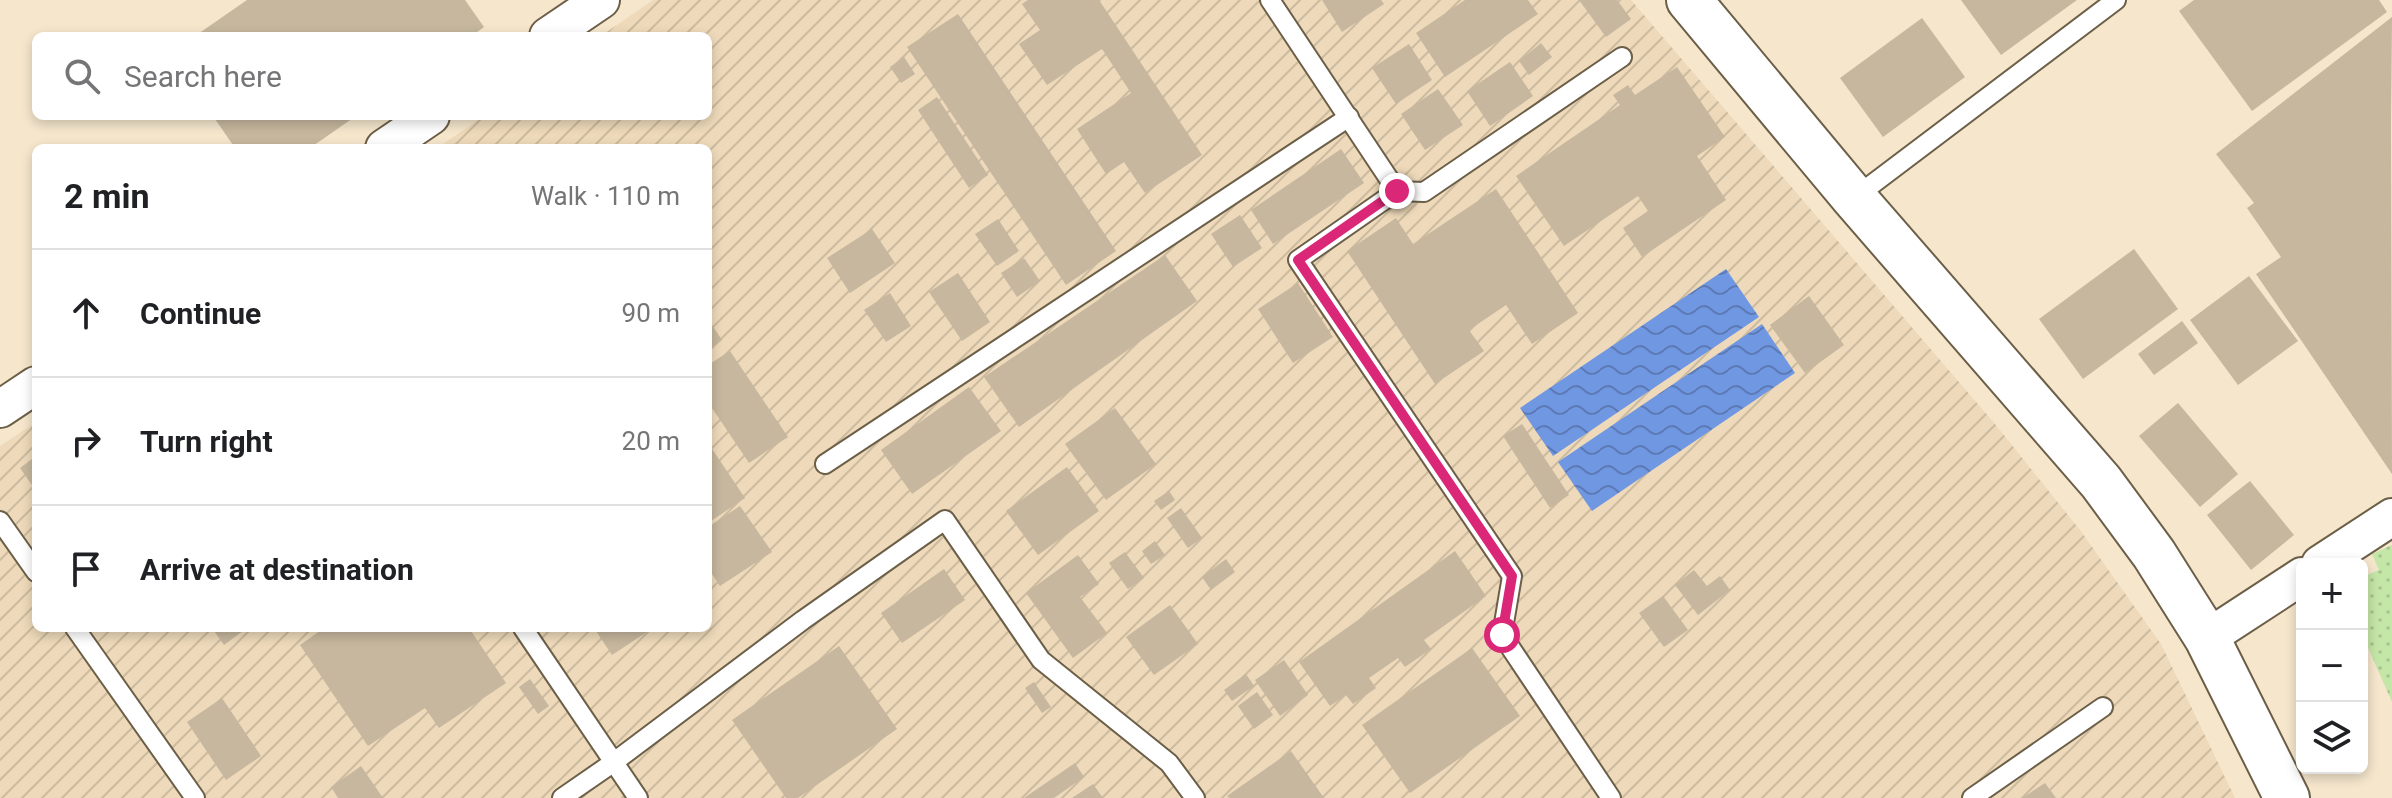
<!DOCTYPE html>
<meta charset="utf-8">
<style>
:root{--surface:#fff;--page:#f6f6f6;--text:#202124;--muted:#757577;--line:#e0e0e0}
body{margin:0;font-family:Roboto,sans-serif;background:var(--page);color:var(--text)}
.controls{position:absolute;right:24px;bottom:24px;display:grid;overflow:hidden;border-radius:12px;box-shadow:0 4px 12px #0003}
.controls button{width:72px;height:72px;display:grid;place-items:center;padding:0;border:0;border-bottom:2px solid var(--line);background:var(--surface);color:var(--text);font:40px sans-serif}
.stop{position:absolute;width:24px;height:24px;margin:-18px;border:6px solid #db2777;border-radius:50%;background:#fff}
.stop.end{background:#db2777;border-color:#fff;box-shadow:0 2px 8px #0008}
.list{margin:0;padding:0;list-style:none}
h2{display:flex;justify-content:space-between;align-items:center;height:104px;margin:0;padding:0 32px;font-size:34px}
h2 small{font-size:26px;font-weight:400;color:var(--muted)}
.list li{display:grid;grid-template-columns:52px 1fr auto;gap:24px;align-items:center;box-sizing:border-box;height:128px;padding:0 32px;border-top:2px solid var(--line)}
.list b{display:block;font-size:30px;white-space:nowrap}
.list em{font-size:26px;font-style:normal;color:var(--muted)}
.icon{flex:none;width:44px;height:44px;fill:none;stroke:currentColor;stroke-width:2;stroke-linecap:round;stroke-linejoin:round}
.map{position:relative;flex:none;width:2392px;height:798px;overflow:hidden}
.search{position:absolute;background:var(--surface);box-shadow:0 4px 12px #0003;left:32px;top:32px;width:680px;height:88px;display:flex;align-items:center;gap:20px;box-sizing:border-box;padding:0 28px;border-radius:12px;color:var(--muted);font-size:30px}
.panel{position:absolute;background:var(--surface);box-shadow:0 4px 12px #0003;left:32px;top:144px;width:680px;height:488px;border-radius:12px}
.map>svg:first-child{display:block}
.industrial{fill:url(#industrial-furrows)}
.park{fill:url(#park-dots)}
.water{fill:url(#water-waves)}
.building{fill:#c6b79e}
.lines{fill:none;stroke-linecap:round;stroke-linejoin:round}
.lane-casing{stroke:#6c5f48;stroke-width:22}
.street-casing{stroke:#6c5f48;stroke-width:40}
.secondary-casing{stroke:#6c5f48;stroke-width:48}
.lane{stroke:#fff;stroke-width:18}
.street{stroke:#fff;stroke-width:36}
.secondary{stroke:#fff;stroke-width:44}
.route{stroke:#db2777;stroke-width:10}
</style>
<div class="map">
<svg width="2392" height="798" viewBox="0 0 2392 798">
<defs>
<pattern id="industrial-furrows" width="10" height="10" patternUnits="userSpaceOnUse" patternTransform="scale(2)"><rect width="10" height="10" fill="#eedaba"/><path d="M-1 1l2-2M0 10L10 0M9 11l2-2" fill="none" stroke="#ccbb9f"/></pattern>
<pattern id="park-dots" width="8" height="8" patternUnits="userSpaceOnUse" patternTransform="scale(2)"><rect width="8" height="8" fill="#c4e6a7"/><path d="M2 2h.1M6 6h.1" fill="none" stroke="#a8c58f" stroke-width="1.8" stroke-linecap="round"/></pattern>
<pattern id="water-waves" width="16" height="10" patternUnits="userSpaceOnUse" patternTransform="scale(2)"><rect width="16" height="10" fill="#7097e2"/><path d="M0 5q4-4 8 0t8 0" fill="none" stroke="#5c7bb6"/></pattern>
</defs>
<rect width="100%" height="100%" fill="#f5e6cc"/>
<path class="industrial" d="M653,0H1631L1995,424L2080,530L2161,644L2235,798H0V446L36,422V628H708V148H437L484,116H708V36H601Z"/>
<path class="park" d="M2392,545V702L2362,634V577L2379,570L2372,554Z"/>
<g class="water">
<path d="M1726,269L1759,317L1553,456L1520,408Z"/>
<path d="M1762,324L1795,373L1592,511L1558,462Z"/>
</g>
<g class="building">
<path d="M247,0H465L484,27L472,36H195Z"/>
<path d="M1028,0H1099L1202,155L1145,193L1124,162L1106,174L1077,129L1131,93L1102,49L1047,85L1019,44L1040,30L1022,4Z"/>
<path d="M1322,0H1381L1384,4L1342,32Z"/>
<path d="M1465,0H1528L1538,14L1445,77L1416,33Z"/>
<path d="M1579,0H1617L1631,19L1606,37Z"/>
<path d="M1961,0H2077L2001,55Z"/>
<path d="M2194,0H2379L2387,12L2252,111L2179,11Z"/>
<path d="M958,14L1116,251L1066,285L907,47Z"/>
<path d="M2392,17L2391,125L2392,474L2256,274L2281,257L2247,208L2254,203L2216,154Z"/>
<path d="M1922,18L1965,77L1883,137L1840,78Z"/>
<path d="M1541,43L1552,57L1529,75L1519,61Z"/>
<path d="M1409,44L1432,80L1396,104L1372,68Z"/>
<path d="M904,57L915,74L901,83L890,67Z"/>
<path d="M1510,62L1533,96L1490,126L1467,91Z"/>
<path d="M1677,67L1725,137L1697,156L1726,200L1642,257L1623,228L1648,211L1638,196L1564,246L1516,176L1620,105L1613,95L1628,85L1635,95Z"/>
<path d="M1438,89L1463,125L1425,150L1401,114Z"/>
<path d="M937,97L988,175L969,188L918,110Z"/>
<path d="M213,116H356L310,148H273L270,144L264,148H235Z"/>
<path d="M1341,149L1364,183L1273,244L1251,210Z"/>
<path d="M1496,189L1578,313L1532,344L1506,305L1469,330L1484,351L1435,384L1347,251L1396,218L1413,244Z"/>
<path d="M1240,215L1262,248L1233,267L1211,234Z"/>
<path d="M998,219L1019,251L997,266L975,234Z"/>
<path d="M872,229L895,263L850,293L827,258Z"/>
<path d="M2134,249L2178,309L2083,379L2039,319Z"/>
<path d="M1165,255L1197,301L1019,427L984,377Z"/>
<path d="M1024,258L1040,281L1017,297L1001,273Z"/>
<path d="M958,273L990,322L962,341L929,292Z"/>
<path d="M2249,276L2298,341L2238,385L2190,320Z"/>
<path d="M1298,283L1333,337L1293,363L1258,309Z"/>
<path d="M890,293L911,326L886,342L864,310Z"/>
<path d="M1809,296L1844,345L1805,373L1770,325Z"/>
<path d="M708,319L722,340L708,350Z"/>
<path d="M2182,321L2198,343L2154,375L2138,354Z"/>
<path d="M730,351L788,437L749,463L708,402V365Z"/>
<path d="M969,387L1001,431L912,494L881,450Z"/>
<path d="M2178,403L2238,474L2200,507L2139,436Z"/>
<path d="M1115,408L1156,464L1106,500L1065,444Z"/>
<path d="M1522,424L1569,495L1550,508L1503,436Z"/>
<path d="M708,443L745,498L708,523Z"/>
<path d="M36,456V491L20,468Z"/>
<path d="M1067,467L1099,511L1038,555L1006,511Z"/>
<path d="M2250,481L2294,535L2251,570L2207,515Z"/>
<path d="M1169,491L1175,500L1161,510L1154,501Z"/>
<path d="M740,506L772,552L720,586L708,568V527Z"/>
<path d="M1181,508L1202,538L1188,548L1167,518Z"/>
<path d="M1155,541L1165,555L1151,564L1142,551Z"/>
<path d="M1455,551L1486,596L1424,640L1431,649L1405,667L1398,658L1369,678L1376,688L1353,704L1346,695L1330,706L1299,662Z"/>
<path d="M1125,552L1144,578L1128,589L1109,563Z"/>
<path d="M1078,555L1099,584L1080,597L1107,633L1073,658L1026,593Z"/>
<path d="M1226,559L1235,572L1211,590L1202,577Z"/>
<path d="M944,569L965,600L902,643L881,613Z"/>
<path d="M1694,570L1707,586L1720,576L1730,590L1698,615L1675,585Z"/>
<path d="M1663,596L1688,630L1664,647L1639,613Z"/>
<path d="M1170,605L1198,644L1154,675L1126,637Z"/>
<path d="M212,628H247L224,645Z"/>
<path d="M324,628H469L506,683L439,728L425,708L368,746L300,645Z"/>
<path d="M594,628H653L612,655Z"/>
<path d="M839,646L897,729L798,798H786L732,720Z"/>
<path d="M1472,648L1520,716L1410,793L1362,725Z"/>
<path d="M1284,660L1308,695L1280,716L1255,680Z"/>
<path d="M1246,674L1254,686L1232,701L1224,690Z"/>
<path d="M530,679L549,706L538,714L519,687Z"/>
<path d="M1034,682L1051,707L1042,713L1025,688Z"/>
<path d="M1257,692L1273,715L1254,729L1238,706Z"/>
<path d="M222,698L261,756L226,780L187,722Z"/>
<path d="M1291,751L1324,798H1229L1227,796Z"/>
<path d="M1075,763L1084,777L1054,798H1024Z"/>
<path d="M361,766L383,798H338L331,787Z"/>
<path d="M2045,783L2056,798H2022Z"/>
<path d="M1093,784L1103,798H1072Z"/>
</g>
<g class="lines">
<defs>
<g id="lane">
<path d="M1270,0L1397,191L1298,260L1512,576L1502,635L1611,798"/>
<path d="M1397,191L1424,192L1622,57"/>
<path d="M1854,198L2116,0"/>
<path d="M825,464L1349,117"/>
<path d="M0,521L36,572"/>
<path d="M75,628L195,798"/>
<path d="M523,628L638,798"/>
<path d="M562,798L614,762L803,620L945,520L1041,660L1169,763L1195,798"/>
<path d="M1972,798L2103,707"/>
</g>
<g id="street">
<path d="M548,36L601,0"/>
<path d="M384,148L431,116"/>
<path d="M0,409L36,385"/>
<path d="M2320,564L2392,517"/>
<path d="M2207,638L2302,576"/>
</g>
<path id="secondary" d="M1689,0L1854,198L2101,482L2154,554L2207,638L2287,798"/>
</defs>
<use href="#lane" class="lane-casing"/>
<use href="#street" class="street-casing"/>
<use href="#secondary" class="secondary-casing"/>
<use href="#lane" class="lane"/>
<use href="#street" class="street"/>
<use href="#secondary" class="secondary"/>
</g>
<g class="lines">
<path class="route" d="M1397,191L1298,260L1512,576L1502,635"/>
</g>
</svg>
<div class="controls">
<button>+</button>
<button>−</button>
<button><svg class="icon" aria-label="layers" viewBox="0 0 24 24"><path d="M12 4l9 5-9 5-9-5zM3 14l9 5 9-5"/></svg></button>
</div>
<div class="stop" style="left:1502px;top:635px"></div>
<div class="stop end" style="left:1397px;top:191px"></div>
<div class="search"><svg class="icon" aria-label="search" viewBox="0 0 24 24"><circle cx="10" cy="10" r="6"/><path d="M15 15l6 6"/></svg>Search here</div>
<section class="panel">
<h2>2 min<small>Walk · 110 m</small></h2>
<ul class="list">
<li><svg class="icon" aria-label="ahead" viewBox="0 0 24 24"><path d="M12 20V5M6 11l6-6 6 6"/></svg><div><b>Continue</b></div><em>90 m</em></li>
<li><svg class="icon" aria-label="right" viewBox="0 0 24 24"><path d="M7 20v-9h11M14 6l5 5-5 5"/></svg><div><b>Turn right</b></div><em>20 m</em></li>
<li><svg class="icon" aria-label="arrive" viewBox="0 0 24 24"><path d="M6 21V4h12l-3 4 3 4H6"/></svg><div><b>Arrive at destination</b></div></li>
</ul>
</section>
</div>
